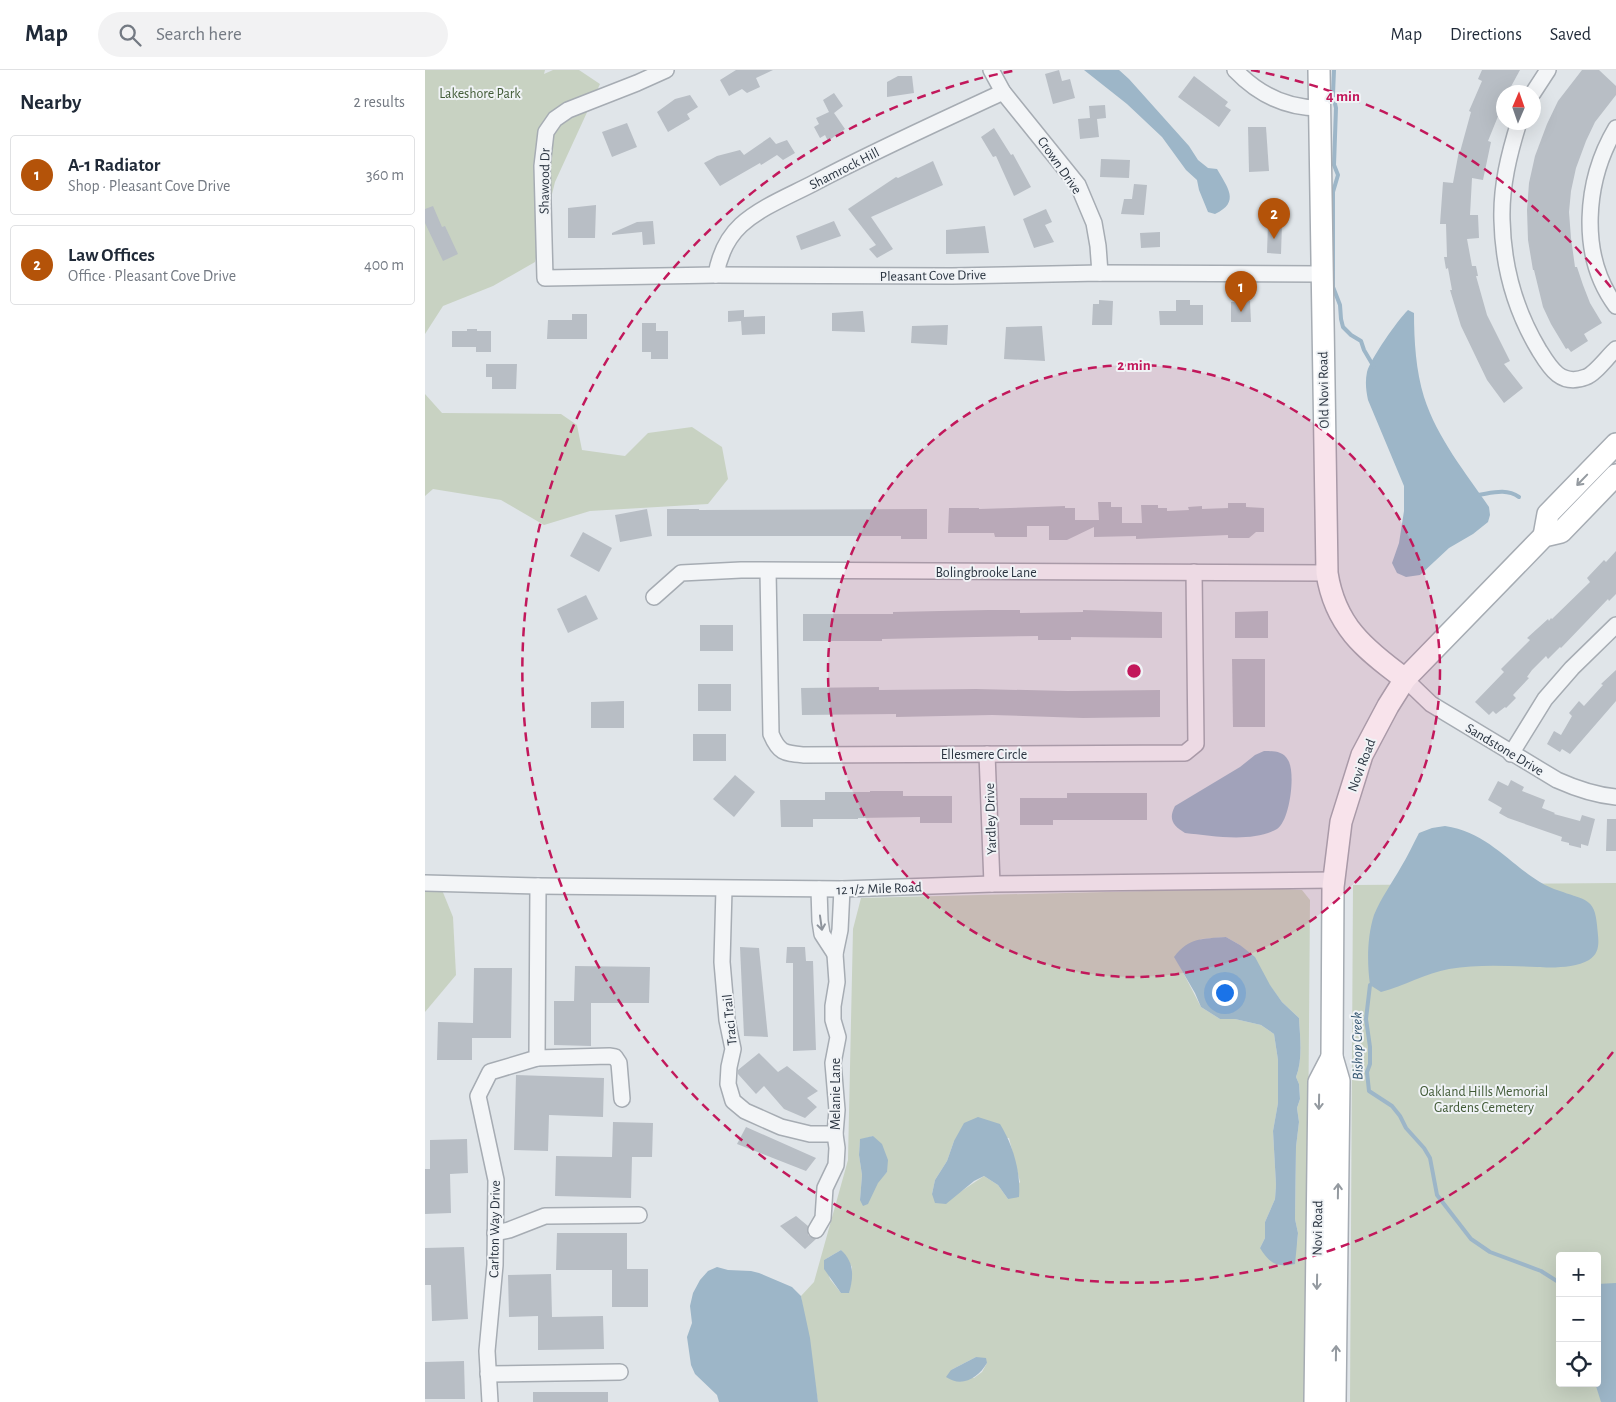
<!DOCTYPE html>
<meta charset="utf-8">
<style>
:root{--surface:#fff;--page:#f2f2f3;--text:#1f2937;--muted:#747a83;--line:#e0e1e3;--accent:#b45309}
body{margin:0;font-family:"Alegreya Sans",sans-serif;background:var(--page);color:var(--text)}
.controls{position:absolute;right:15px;bottom:15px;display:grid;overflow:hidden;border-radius:5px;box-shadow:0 5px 20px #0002}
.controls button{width:45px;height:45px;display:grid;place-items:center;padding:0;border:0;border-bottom:1px solid var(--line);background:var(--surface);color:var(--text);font:25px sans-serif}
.compass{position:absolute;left:1071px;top:15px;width:45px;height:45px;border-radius:50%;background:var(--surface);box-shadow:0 5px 20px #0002;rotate:2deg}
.you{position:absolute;left:799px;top:922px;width:18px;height:18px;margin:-12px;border:4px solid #fff;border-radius:50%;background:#1a73e8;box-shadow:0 0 0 8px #1a73e833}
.badge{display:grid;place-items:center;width:32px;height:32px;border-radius:50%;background:var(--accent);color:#fff;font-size:16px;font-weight:700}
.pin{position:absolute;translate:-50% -41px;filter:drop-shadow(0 1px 2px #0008)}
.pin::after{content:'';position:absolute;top:26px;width:18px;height:15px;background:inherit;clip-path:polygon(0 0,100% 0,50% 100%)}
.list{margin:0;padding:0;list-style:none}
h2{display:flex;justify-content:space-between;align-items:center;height:65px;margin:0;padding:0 20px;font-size:21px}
h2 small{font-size:16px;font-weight:400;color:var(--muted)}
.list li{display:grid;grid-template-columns:32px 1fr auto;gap:15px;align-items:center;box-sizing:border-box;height:80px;margin:0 10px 10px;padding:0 10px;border:1px solid var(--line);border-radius:5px}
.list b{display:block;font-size:19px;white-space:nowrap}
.list p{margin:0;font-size:16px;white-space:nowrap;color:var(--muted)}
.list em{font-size:16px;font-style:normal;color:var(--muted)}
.icon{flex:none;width:28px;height:28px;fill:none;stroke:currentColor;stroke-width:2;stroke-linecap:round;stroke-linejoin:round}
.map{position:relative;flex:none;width:1191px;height:1332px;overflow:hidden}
header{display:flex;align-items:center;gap:30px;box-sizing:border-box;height:70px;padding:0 25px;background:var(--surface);border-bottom:1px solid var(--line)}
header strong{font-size:24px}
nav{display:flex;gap:28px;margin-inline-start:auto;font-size:18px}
.search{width:350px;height:45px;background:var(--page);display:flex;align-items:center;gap:12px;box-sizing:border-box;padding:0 18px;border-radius:28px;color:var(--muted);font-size:19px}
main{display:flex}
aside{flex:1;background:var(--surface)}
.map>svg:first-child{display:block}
.green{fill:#c8d2c2;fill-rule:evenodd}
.water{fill:#9db6c8}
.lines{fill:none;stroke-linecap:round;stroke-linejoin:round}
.stream{stroke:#9db6c8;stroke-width:4}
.building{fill:#b8bec5}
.street-casing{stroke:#a6acb3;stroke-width:18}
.secondary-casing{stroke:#a6acb3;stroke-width:24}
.street{stroke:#f3f5f7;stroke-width:15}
.secondary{stroke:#fff;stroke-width:21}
.oneway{stroke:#949aa0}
.oneway2{stroke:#8e949c}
.ring{fill:none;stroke:#c2185b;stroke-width:2.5;stroke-dasharray:9 6}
.labels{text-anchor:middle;stroke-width:4;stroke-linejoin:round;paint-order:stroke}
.park-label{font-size:14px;fill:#425b37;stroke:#f0f3f6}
.street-label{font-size:14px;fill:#2a3440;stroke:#f0f3f6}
.water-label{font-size:15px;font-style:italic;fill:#355772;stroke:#f0f3f6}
.centre{fill:#c2185b;stroke:#f0f3f6;stroke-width:2.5}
.ring-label{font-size:15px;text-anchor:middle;font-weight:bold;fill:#c2185b;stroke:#f0f3f6;stroke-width:4;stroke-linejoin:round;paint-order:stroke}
</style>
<header>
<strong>Map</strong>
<div class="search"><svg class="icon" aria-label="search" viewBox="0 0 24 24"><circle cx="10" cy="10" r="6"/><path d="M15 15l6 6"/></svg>Search here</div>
<nav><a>Map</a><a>Directions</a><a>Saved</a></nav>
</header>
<main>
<aside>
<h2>Nearby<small>2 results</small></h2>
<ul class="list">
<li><span class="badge">1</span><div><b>A-1 Radiator</b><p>Shop · Pleasant Cove Drive</p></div><em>360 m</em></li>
<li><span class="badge">2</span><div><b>Law Offices</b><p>Office · Pleasant Cove Drive</p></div><em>400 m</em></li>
</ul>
</aside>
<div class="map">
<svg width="1191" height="1332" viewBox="0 0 1191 1332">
<rect width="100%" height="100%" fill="#e0e5e9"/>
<g class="green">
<path d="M0,0H120L119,4L128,0H154L175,14L130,112L110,192L68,216L18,236L0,264Z"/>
<path d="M0,324L17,343L136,344L152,355L157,380L200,386L223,363L267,357L297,377L303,409L283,434L165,441L119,455L76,430L8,419L0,426Z"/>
<path d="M1191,813V1332H925L928,815ZM1135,1186H1172V1313H1135Z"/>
<path d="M841,818L877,820L885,830L881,1332H393L376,1226L389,1212L423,1090L428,859L436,828ZM801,867L815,875L857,932L874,948C875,967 878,989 871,1007L874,1014L875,1029L872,1038L874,1052L871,1077L870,1149L873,1163L872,1174L835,1178L840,1168V1152L850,1129L851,1115L848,1061L853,1033V990L849,964L836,955L810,949H795L776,937L750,887L776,869ZM448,1066L462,1102L435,1130L437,1105L434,1085L435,1070ZM584,1068L595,1112L583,1129L573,1115L559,1106L535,1122L507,1124L510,1110L522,1091L529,1071ZM416,1180L427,1197L424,1223H416L405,1209L399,1190ZM551,1287L562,1293L557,1302L549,1308L526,1300Z"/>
<path d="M0,819L17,820L28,847L31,905L0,942Z"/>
</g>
<g class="water">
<path d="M659,0H694L704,9L764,76L773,90L783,98L792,99C802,117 816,132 790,144L783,142L774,120L772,110L761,100L737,67L702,34Z"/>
<path d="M983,240L989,243C989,271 991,301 999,327C1012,368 1041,403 1064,437L1065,445L1063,452L1048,464L1024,478L995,505L981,507L972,503L967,493L974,473L979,441V416L943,330C941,320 940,312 942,302C946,288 972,251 983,240Z"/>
<path d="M839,681C848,681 858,681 863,690C871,702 865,751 852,759C828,773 787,766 760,763C748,756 743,749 750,736L815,697L830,685Z"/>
<path d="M1020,756C1065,763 1084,795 1120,815C1126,818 1132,820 1138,822C1159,830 1170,828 1172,855C1173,868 1177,882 1164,890C1150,898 1127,898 1112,897C1083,896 1053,894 1024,899C1001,903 979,916 956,922L945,915C942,893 942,867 949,845C956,828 967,813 976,797C983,786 988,774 994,763L1007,758Z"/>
<path d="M801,867L815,875L830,887L845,915L857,932L874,948C875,967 878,989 871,1007L874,1014L875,1029L872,1038L874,1052L871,1077L870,1149L873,1163L870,1194C852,1198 844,1193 835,1178L840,1168V1152L850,1129L851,1115L848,1061L853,1033V990L849,964L836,955L810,949H795L776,937L770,923L749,887C764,867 777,869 801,867Z"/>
<path d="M553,1047L575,1054C588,1075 596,1102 594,1127L583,1129L573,1115L559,1106L549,1111L521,1134L510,1133L507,1124L510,1110L522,1091L529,1071L539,1053Z"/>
<path d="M448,1066L457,1074L463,1090L462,1102L453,1113L443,1134L438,1136L435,1130L437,1105L434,1085L435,1069Z"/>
<path d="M416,1180C429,1192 429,1206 424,1223H416L399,1199V1190Z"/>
<path d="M292,1197L303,1200L326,1201L334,1203L367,1217L376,1226L385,1268L393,1332H294L292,1325L270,1304L266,1295L262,1267L267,1253L265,1236L268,1223L275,1210L283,1201Z"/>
<path d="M1191,1213V1332H1176L1170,1313H1172V1214Z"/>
<path d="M551,1287L561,1288L562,1293C553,1308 537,1318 521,1307L526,1300Z"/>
</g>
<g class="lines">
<g class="stream">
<path d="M909,0L908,25L911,38L909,95L913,105L908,122V217L915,235L916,249L918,257L926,265L936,271L939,280L949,297"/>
<path d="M1053,425C1067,423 1081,418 1094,427"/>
<path d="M945,915L941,949L945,977V994L942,1002L944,1021L967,1036L975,1046L981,1058L999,1078L1005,1088L1012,1125L1046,1169L1065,1182L1116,1201L1135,1213"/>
</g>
</g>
<g class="building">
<path d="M311,0H348L331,8L335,17L322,23L317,19L304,26L295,10Z"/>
<path d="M634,0L637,11L645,9L650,28L628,34L620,4Z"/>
<path d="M1057,0H1095L1083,22H1078V34L1063,71L1066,72L1058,110L1047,108L1045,145H1053L1054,168L1042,169L1047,196H1051L1053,206H1051L1062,245L1085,291L1079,294L1098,318L1079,333L1062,310L1036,256L1025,220H1027L1023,198L1021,199L1019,187H1022L1021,154H1015L1018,112L1028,113L1034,81L1035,82L1046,42L1044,41L1057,11L1053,9Z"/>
<path d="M1157,0H1174L1191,16V25L1170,52L1161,71L1151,98L1146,121L1144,142L1146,168L1150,197H1152L1158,215L1165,233L1177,253L1159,264L1163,271L1146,282L1143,278L1141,279L1126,254L1118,237L1109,200H1108L1103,170L1102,140L1104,113L1110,86L1122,54L1133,31Z"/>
<path d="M473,6H487L489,23L462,27V12Z"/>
<path d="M769,6L803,32L800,36L806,40L794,57L753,27Z"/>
<path d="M409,23L418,36L409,43L420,59L403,71L400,65L395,68L389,57L394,54L391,48L404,42L398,30Z"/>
<path d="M265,25L273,37L262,44L265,49L243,62L232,42L250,29Z"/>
<path d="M680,35L681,48L672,49L674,67L655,69L653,49L665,48L664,36Z"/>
<path d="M202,53L212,77L187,87L177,62Z"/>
<path d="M823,57H841L844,101L824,102Z"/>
<path d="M569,58L586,85L588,84L606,117L589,126L571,86L568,87L556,67Z"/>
<path d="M345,67L351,74L362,70L370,83L358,90L352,85L336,95L335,93L295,116L279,93L292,86L315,80L319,85Z"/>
<path d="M676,89L705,90L704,108L675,107Z"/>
<path d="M508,91L518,115L446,147L468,179L452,188L444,179L451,175L423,139L471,107L473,108Z"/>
<path d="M709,114L722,115L719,145L696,144L699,129H707Z"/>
<path d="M171,135L170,168H143V138Z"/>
<path d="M8,136L17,157L20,156L33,184L18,191L0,153V139Z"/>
<path d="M621,139L627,152L620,155L629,172L609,178L598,149Z"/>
<path d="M228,151L230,174L218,175L217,162L187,165V163L212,152Z"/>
<path d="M409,151L416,166L376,180L371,166Z"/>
<path d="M843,153L857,154L856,184L842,183Z"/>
<path d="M560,156L564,183L521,184V160Z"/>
<path d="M735,162V177L716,178L715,163Z"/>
<path d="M674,230L688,231L687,255H667L668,234H674Z"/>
<path d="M751,230H765V235H778V255H735L734,241H751Z"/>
<path d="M825,231L826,252H806V232Z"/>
<path d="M319,240V247L340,246V264L317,265L316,251L303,252V241Z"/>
<path d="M438,241L440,262L407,261V243Z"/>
<path d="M147,244H162V269H122L123,250H147Z"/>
<path d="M217,253H231V261H243V289H226V282H217Z"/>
<path d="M523,255L522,275L486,273L487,256Z"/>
<path d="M617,256L620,291L579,289L581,257Z"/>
<path d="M42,259H52V261H66V282H51V277H27V261H42Z"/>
<path d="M61,294H92L91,319H67V307H61Z"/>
<path d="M673,432H686V437H697V453H717L716,435H733V438H742V441L764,440L763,437L777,436V439L803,438V433H821V437L839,438V462H831L824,468H803V465L711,469V466L669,467V457L642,470H624V456H602V467H570L569,463H523L524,438H554V439L640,436V438H650V450H674Z"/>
<path d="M222,439L227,466L195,472L190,445Z"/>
<path d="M242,439H274V440L502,439V469H476V466H242Z"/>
<path d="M158,462L187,478L174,502L145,486Z"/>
<path d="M1191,481V524L1184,531L1183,529L1136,578L1135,577L1123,589L1121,586L1107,600L1102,607L1104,608L1088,625L1091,628L1081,638L1080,637L1071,644L1068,641L1064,645L1050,632L1079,602L1076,599L1105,570L1102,568L1123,549L1124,551L1126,548L1127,549L1165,512L1162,508L1179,490L1181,492Z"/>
<path d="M161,525L173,549L143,563L132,539Z"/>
<path d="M563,540H595V543L658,542V540L737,542V568L646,567V570H613V566L551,567L457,569V571H378V544H468V542Z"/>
<path d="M843,541V568H810V542Z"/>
<rect x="275" y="555" width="33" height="26"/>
<path d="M807,589H840V657H808Z"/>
<path d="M1191,600V631L1145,684L1137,679L1135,682L1122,674L1129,661L1136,665L1147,646L1144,643L1154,631L1159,636L1178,615L1176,614Z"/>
<rect x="273" y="614" width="33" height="27"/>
<path d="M454,617V620L551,619L643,621L735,620V647L658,648L567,645L471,647V644L377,645L376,618Z"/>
<path d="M199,631V658H166V632Z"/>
<rect x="268" y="664" width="33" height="27"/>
<path d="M310,705L330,722L309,747L288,729Z"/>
<path d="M1086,710L1099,717L1097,721L1120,730L1117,738L1130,743L1129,744L1155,751L1157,745L1170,749L1163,776L1156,774V778L1144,775V773L1136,771L1137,767L1083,748L1074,743L1077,738L1063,730L1073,711L1083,716Z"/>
<path d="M445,721H478V726H527V753H495V747L433,748V749H388V757H356L355,730H400V722H445Z"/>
<path d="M642,723H722V750H628V755H595V728H642Z"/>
<path d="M1182,749H1191V781H1181Z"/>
<path d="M315,877L334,878L343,967L319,966Z"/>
<path d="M362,877H380L381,891H388L391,980L368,981V893H361Z"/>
<path d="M150,896L225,897L224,933H166V976L129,975V931H149Z"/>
<path d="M49,898H87L86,968H47V990H12L13,952L48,953Z"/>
<path d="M334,983L353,1002L362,996L393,1021L382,1028L392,1037L380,1048L359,1039L339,1016L331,1024L313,1004V1000Z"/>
<path d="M91,1005L179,1008L178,1047L124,1045L123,1081L89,1080Z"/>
<path d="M188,1052L228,1053L227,1087H207L206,1128L130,1126L131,1086L187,1087Z"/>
<path d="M321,1057L391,1088L381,1101L312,1074Z"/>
<path d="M42,1069L43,1103L25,1104L26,1143L0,1144V1099H5V1070Z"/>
<path d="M371,1146L383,1156V1165L391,1169L380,1179L355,1156Z"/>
<path d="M132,1163H202V1199H223V1237H187V1200H131Z"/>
<path d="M39,1177L43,1249L7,1251L6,1215H0V1178Z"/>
<path d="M126,1204L127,1247L178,1246L179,1279L113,1280V1246L84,1247L83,1205Z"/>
<path d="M39,1291L40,1329H0V1292Z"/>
<rect x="108" y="1322" width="75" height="10"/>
</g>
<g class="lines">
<defs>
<g id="street">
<path d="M241,0L212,13L143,40L130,49L121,62L117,96L120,208L291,205L527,206L675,203L896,204"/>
<path d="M566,0L578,22L653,115L669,153L673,176L675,203"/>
<path d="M810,0C833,24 860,38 894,38"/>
<path d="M1108,23L1123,0"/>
<path d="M1094,52C1084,84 1076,116 1077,150C1078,196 1090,240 1114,280C1125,298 1136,317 1161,307C1170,304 1183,286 1191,279"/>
<path d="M1191,58C1160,110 1153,185 1191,236"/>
<path d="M291,205C294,187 302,168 316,155C336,137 364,126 389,113C451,80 514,52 578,22"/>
<path d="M343,501L346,664C354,683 359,683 379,685L760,683L771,674L769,502"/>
<path d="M229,527L256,503L316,500L902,503"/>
<path d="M980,609L1006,634L1132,710C1152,719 1169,725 1191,727"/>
<path d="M562,684L567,814"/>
<path d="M1086,684L1120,629L1147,598L1191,555"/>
<path d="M0,813L113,816L417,819L567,814L908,810"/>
<path d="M299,819L297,892L302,950L308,979L304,997L303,1014L308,1031L320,1041L356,1057L385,1064H410"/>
<path d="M394,819L395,851L397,864L410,884"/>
<path d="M112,988L184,986L190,987L194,993L197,1029"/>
<path d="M391,1160L398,1148L400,1118L411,1095L412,1078L410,1064L412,1040L408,993L413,967L408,950V936L412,912L410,884L415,860L417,819"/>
<path d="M70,1163L84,1160L120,1146L214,1145"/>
<path d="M63,1304L195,1302"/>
<path d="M65,1332L62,1281L70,1195L71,1110L53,1026L65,1002L112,988L113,816"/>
</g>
<g id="secondary">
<path d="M894,0L902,503C910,555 939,579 980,609"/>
<path d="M1119,466L1123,444L1191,374"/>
<path d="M890,1332L894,1012L907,987"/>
<path d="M910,1332L914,1011L907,987L908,817L916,752L937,685L963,636L980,609L1119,466L1136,462L1191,405"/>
</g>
</defs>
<use href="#street" class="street-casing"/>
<use href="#secondary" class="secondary-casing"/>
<use href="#street" class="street"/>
<use href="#secondary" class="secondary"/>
</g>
<defs><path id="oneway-shaft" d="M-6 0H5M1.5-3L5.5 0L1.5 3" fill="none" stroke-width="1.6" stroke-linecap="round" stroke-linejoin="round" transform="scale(1.25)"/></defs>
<g class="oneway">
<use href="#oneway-shaft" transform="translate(1157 410) rotate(134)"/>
<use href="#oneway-shaft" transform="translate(894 1032) rotate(91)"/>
<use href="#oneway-shaft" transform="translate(913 1121) rotate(-89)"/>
<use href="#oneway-shaft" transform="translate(892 1212) rotate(91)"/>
<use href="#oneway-shaft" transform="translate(911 1283) rotate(-89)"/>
</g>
<use class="oneway2" href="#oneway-shaft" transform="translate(396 853) rotate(82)"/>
<circle cx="709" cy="601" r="306" fill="#c2185b" fill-opacity=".12"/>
<g class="ring">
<circle cx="709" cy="601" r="306"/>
<path d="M1188 982A612 612 0 1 1 592 0M826 0A612 612 0 0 1 1188 220"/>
</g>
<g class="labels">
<g class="park-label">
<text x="55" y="28">Lakeshore Park</text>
<text x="1059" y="1026">Oakland Hills Memorial<tspan x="1059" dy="16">Gardens Cemetery</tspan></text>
</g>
<g class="street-label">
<text transform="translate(635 95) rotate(55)" y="5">Crown Drive</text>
<text transform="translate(419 98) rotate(-27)" y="5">Shamrock Hill</text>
<text transform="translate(119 111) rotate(-89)" y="5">Shawood Dr</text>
<text transform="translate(508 205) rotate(-1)" y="5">Pleasant Cove Drive</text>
<text transform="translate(898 320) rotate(-91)" y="5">Old Novi Road</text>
<text x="561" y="507">Bolingbrooke Lane</text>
<text transform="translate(1080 679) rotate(31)" y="5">Sandstone Drive</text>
<text x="559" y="689">Ellesmere Circle</text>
<text transform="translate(936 695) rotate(-69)" y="5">Novi Road</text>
<text transform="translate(565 749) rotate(-92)" y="5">Yardley Drive</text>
<text transform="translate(454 818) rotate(-2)" y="5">12 1/2 Mile Road</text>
<text transform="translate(304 950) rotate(-96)" y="5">Traci Trail</text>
<text transform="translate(410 1024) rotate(-90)" y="5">Melanie Lane</text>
<text transform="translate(892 1158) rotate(-89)" y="5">Novi Road</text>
<text transform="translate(69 1159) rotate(-89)" y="5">Carlton Way Drive</text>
</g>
<g class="water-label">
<text transform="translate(932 976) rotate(-91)" y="5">Bishop Creek</text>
</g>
</g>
<circle cx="709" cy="601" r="8" class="centre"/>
<g class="ring-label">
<text x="918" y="31">4 min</text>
<text x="709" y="300">2 min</text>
</g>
</svg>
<div class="controls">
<button>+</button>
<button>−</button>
<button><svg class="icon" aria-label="locate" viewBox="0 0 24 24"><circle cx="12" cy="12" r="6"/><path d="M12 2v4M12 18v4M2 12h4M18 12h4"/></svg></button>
</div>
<svg class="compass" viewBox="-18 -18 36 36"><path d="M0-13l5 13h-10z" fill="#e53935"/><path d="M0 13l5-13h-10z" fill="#747a83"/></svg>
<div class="you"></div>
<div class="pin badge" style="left:816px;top:242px">1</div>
<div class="pin badge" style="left:849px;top:169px">2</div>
</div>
</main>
